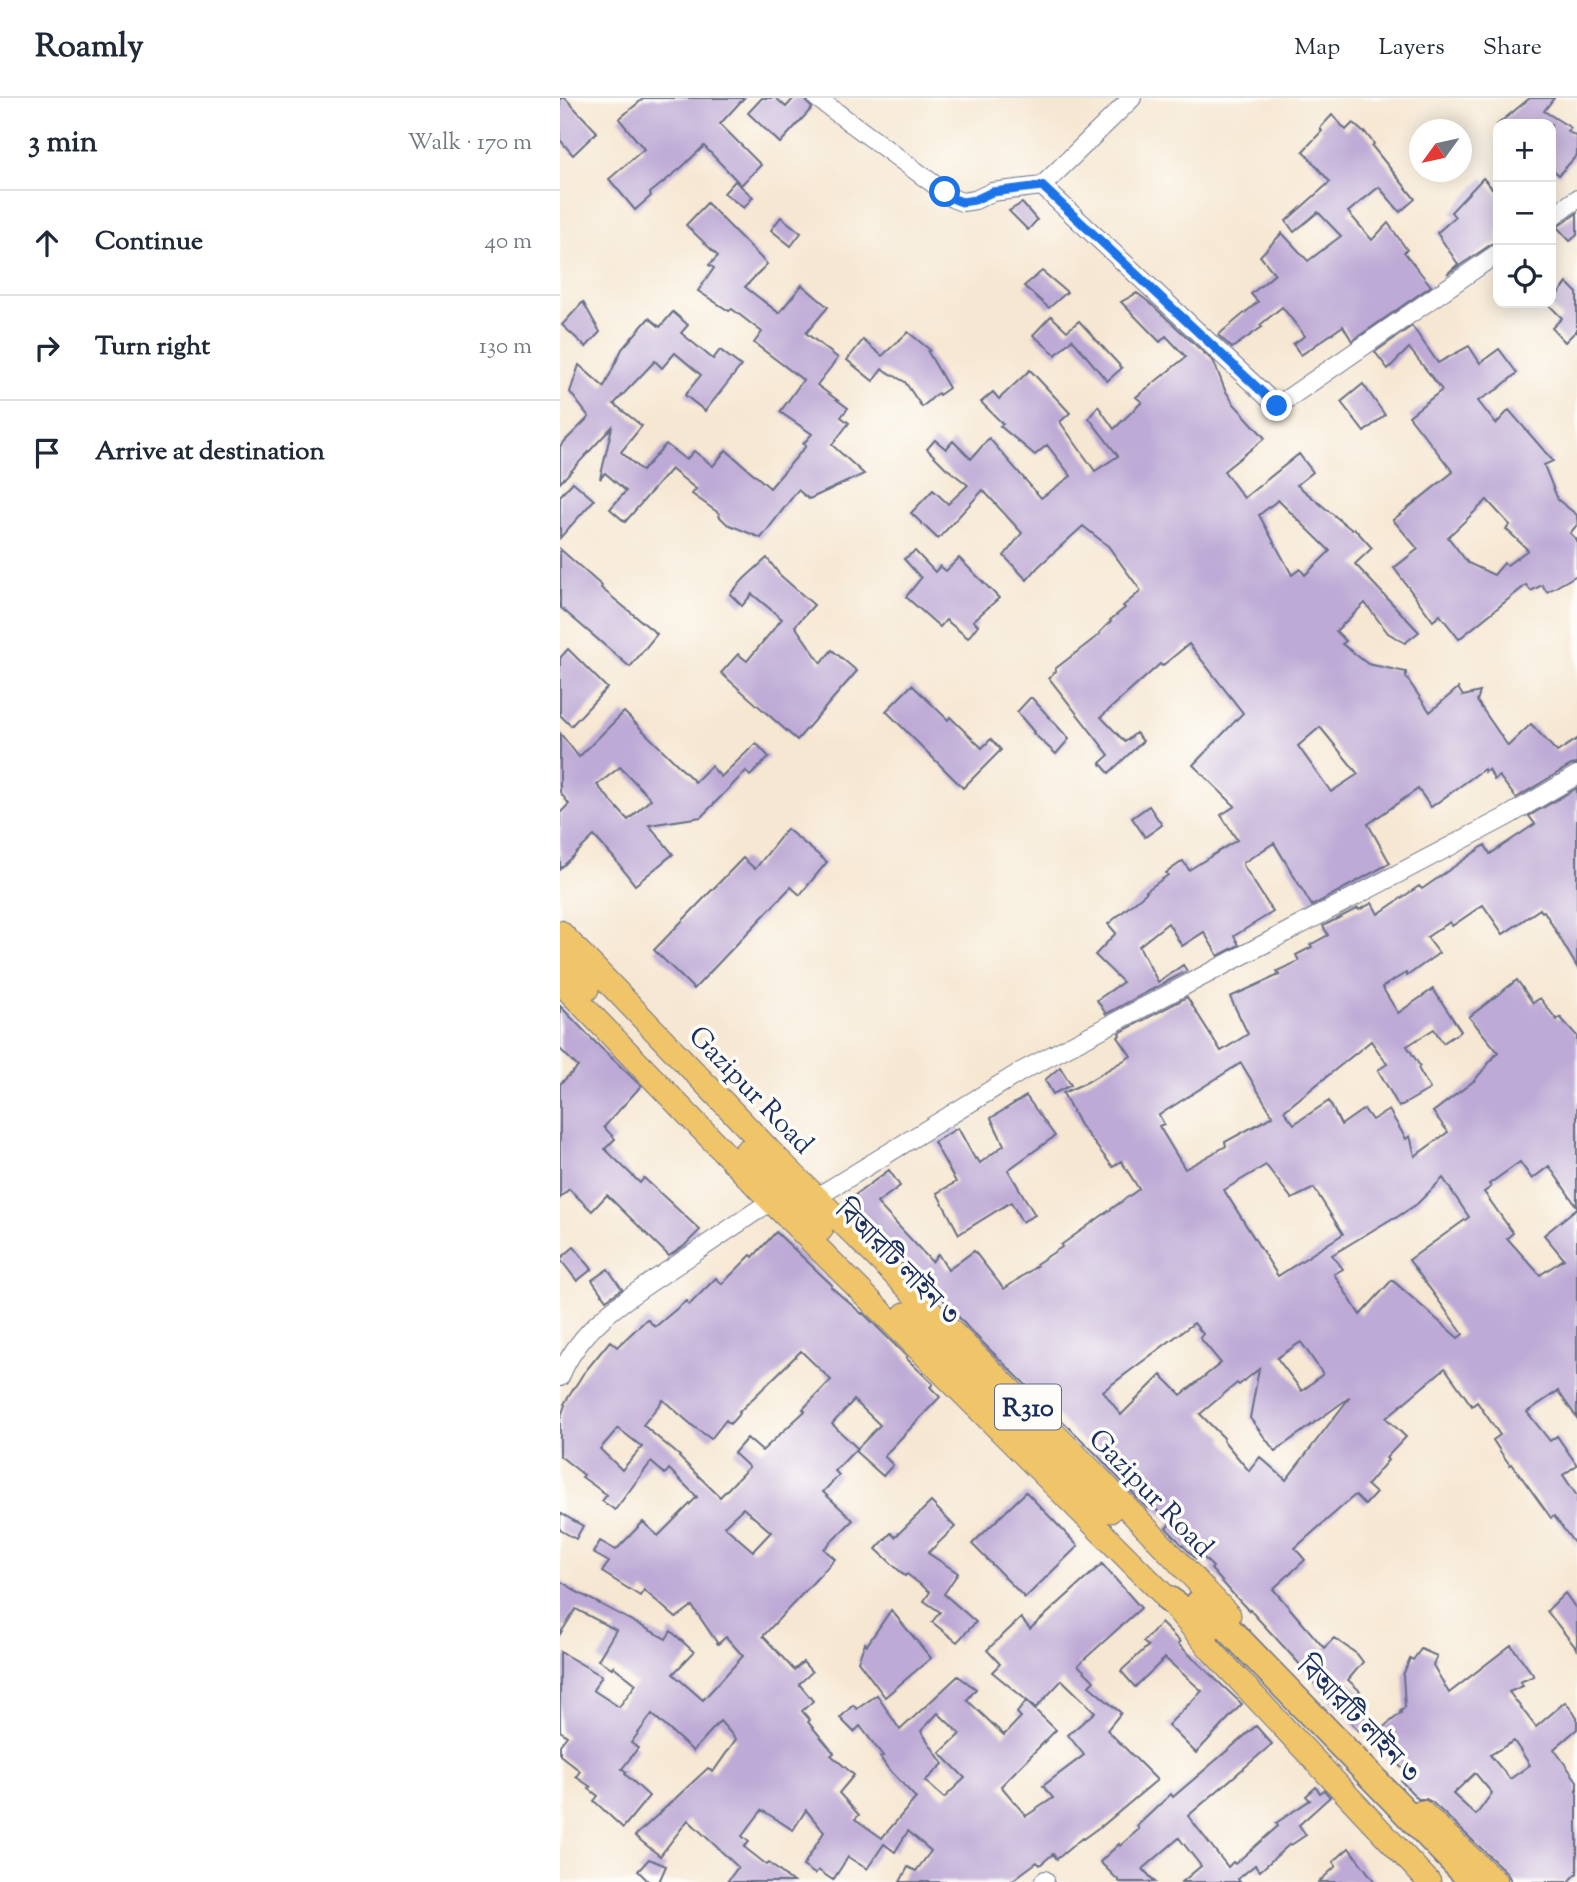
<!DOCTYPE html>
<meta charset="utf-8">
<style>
:root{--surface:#fff;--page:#f2f2f3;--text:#1f2937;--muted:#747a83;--line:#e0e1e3}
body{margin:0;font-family:"Sorts Mill Goudy","Noto Serif Bengali",serif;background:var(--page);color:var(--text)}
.controls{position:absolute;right:21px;top:21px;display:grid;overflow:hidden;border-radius:14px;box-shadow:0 4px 18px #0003}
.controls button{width:63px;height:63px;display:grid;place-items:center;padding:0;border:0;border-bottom:2px solid var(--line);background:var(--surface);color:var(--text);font:35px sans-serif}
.compass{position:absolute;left:849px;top:21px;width:63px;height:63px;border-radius:50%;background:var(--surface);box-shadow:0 4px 18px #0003;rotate:237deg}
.stop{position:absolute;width:21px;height:21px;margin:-16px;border:5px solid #1a73e8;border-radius:50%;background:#fff}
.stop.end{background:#1a73e8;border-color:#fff;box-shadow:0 2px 7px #0008}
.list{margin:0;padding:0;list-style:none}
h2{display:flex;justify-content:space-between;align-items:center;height:91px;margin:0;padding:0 28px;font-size:30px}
h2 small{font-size:23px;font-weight:400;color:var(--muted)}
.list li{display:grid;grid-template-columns:46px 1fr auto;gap:21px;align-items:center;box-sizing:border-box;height:105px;padding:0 28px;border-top:2px solid var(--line)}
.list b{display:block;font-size:26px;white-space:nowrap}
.list em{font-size:23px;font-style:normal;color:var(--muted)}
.icon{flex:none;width:38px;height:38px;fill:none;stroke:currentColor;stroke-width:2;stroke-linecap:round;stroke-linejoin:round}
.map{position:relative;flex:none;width:1017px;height:1784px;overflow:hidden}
header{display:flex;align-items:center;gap:42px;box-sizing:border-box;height:98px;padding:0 35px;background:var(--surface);border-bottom:2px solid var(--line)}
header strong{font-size:33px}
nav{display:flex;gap:38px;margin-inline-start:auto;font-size:24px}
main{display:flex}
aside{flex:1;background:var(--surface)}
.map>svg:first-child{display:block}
.building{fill:#beaad6;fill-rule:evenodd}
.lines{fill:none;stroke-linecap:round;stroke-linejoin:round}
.minor-casing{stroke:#686f87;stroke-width:20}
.major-casing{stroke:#686f87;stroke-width:25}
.highway-casing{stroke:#686f87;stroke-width:29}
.minor{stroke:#fff;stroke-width:18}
.major{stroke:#f0c469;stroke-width:23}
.highway{stroke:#f0c469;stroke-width:26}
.route{stroke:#1a73e8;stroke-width:9}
.labels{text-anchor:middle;stroke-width:7;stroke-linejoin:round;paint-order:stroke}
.shield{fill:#fdfcf7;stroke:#5f6c8c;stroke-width:2}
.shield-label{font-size:26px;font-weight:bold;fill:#1b2f5e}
.street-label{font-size:28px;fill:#1b2f5e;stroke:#fdfcf7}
</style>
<header>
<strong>Roamly</strong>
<nav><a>Map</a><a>Layers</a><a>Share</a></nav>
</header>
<main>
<aside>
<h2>3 min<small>Walk · 170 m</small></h2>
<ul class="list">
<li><svg class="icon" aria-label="ahead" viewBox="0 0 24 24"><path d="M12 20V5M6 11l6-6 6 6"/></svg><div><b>Continue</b></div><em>40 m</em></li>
<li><svg class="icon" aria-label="right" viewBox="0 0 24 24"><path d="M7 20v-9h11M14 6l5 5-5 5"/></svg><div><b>Turn right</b></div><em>130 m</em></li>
<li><svg class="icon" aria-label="arrive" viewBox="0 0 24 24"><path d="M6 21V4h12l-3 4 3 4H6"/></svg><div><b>Arrive at destination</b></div></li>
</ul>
</aside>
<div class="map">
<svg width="1017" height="1784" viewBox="0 0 1017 1784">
<rect width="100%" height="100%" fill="#fdfcf7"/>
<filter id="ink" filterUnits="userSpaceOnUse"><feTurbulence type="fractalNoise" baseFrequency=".0143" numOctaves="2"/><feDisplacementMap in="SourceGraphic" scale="14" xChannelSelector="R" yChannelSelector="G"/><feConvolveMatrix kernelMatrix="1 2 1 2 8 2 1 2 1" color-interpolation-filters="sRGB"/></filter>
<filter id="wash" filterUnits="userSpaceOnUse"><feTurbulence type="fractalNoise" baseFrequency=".00686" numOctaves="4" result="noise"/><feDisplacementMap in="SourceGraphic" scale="28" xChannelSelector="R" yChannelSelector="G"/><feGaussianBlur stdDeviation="1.57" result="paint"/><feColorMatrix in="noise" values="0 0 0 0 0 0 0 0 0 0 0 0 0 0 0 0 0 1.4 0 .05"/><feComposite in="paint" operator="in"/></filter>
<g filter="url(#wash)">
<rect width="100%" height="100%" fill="#f6e7d2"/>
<g id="blocks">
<g class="building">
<path d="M0,0H5L37,34L13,57L0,42Z"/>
<path d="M84,0H184L160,26L201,67L181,87L144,48L121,70L90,95L91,98L75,112L49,81L84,51L59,21Z"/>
<path d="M202,0H216L226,9L234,0H246L247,5L252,10L220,45L188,15Z"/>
<path d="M970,0H994L984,13L1011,30L1007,33L1017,39V57L999,77L991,70V26H938Z"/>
<path d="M772,17L786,32L793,25L804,35L805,34L814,46L812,48L855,101L840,114L819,89L788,114L812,142L828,125L847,152L844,154L871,188L792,243L783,228L741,257L733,246L745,238L722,209L700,227L702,229L672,250L658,237L698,204L691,196L715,176L700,158L722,135L748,163L781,138L758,114L734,134L726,123L770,84L743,53L762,33L760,30Z"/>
<path d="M923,80L938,97V144L932,146L887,176L898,166L877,135L895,119L891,114Z"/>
<path d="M175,83L193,99L184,110L164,95Z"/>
<path d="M147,105L207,166L185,189L219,215L242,187L268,209L246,235L278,260L257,287L288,310L281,319L289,325L272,347L304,376L249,401L238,392L201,440L167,426L159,418L160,416L132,396L136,391L111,371L65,424L50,411L66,393L45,375L40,381L52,329L0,385V348L29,319L10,294L19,267L44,289L62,251L89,220L100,229L113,214L128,227L121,235L153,261L160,252L181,268L145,313L125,297L141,277L115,255L102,270L95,263L54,306L82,328L61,354L82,373L106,346L126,362L134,353L153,368L166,352L210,390L246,348L243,346L252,336L220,314L243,282L194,245L202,234L172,211L169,213L138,193L154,170L149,167L158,158L126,127Z"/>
<path d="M462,105L477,122L468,132L449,113Z"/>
<path d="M1017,115V137L1010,143L997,129Z"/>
<path d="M221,119L241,135L231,148L211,132Z"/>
<path d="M482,173L507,194L489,210L464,188Z"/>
<path d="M1007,185L1017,195V235L1016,233L1005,244L992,230L1002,220L988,206L991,205Z"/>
<path d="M577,195L590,205L654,264L665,292L674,306L705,340L664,373L684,400L739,356L753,374L737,387L792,432L794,430L812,450L795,466L859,534L845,545L828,535L805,505L776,533L786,543L782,546L808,566L846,574V579L870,614L898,590L903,598L920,594L917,603L948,648L971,626L997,654L1017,641V666L1011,667L956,700L939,678L934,682L929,671L925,674L924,671L871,709L858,691L808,726L830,765L752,808L714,745L683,765V767L713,814L674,838L679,847L658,858L644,834L622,848L608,825L579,848L598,884L623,867L627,873L546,916L537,902L563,884L535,857L556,835L548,826L587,794L586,793L608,777L606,775L623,763L629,772L677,742L661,717L675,708L633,667L683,615L629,546L602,568L600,566L541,619L565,644L576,635L583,643L549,675L540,665L549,657L489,580L496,573L495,571L540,536L539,535L551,523L550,522L565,510L563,508L581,493L548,448L523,428L478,469L467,482L444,458L462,435L423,392L378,441L351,415L373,392L388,406L408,387L386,370L367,351L375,342L386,351L393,343L411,361L429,340L481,400L511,378L487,347L475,357L440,328L443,326L421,304L433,294L439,301L470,272L510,315L500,324L535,373L558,358L529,320L538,308L554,331L582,304L576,299L626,259L606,238L600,244L561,204ZM718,402L770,453L745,477L740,471L732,477L699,417ZM760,629L798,676L771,694L738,648Z"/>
<path d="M23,204L40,234L26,249L2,227Z"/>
<path d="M491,218L507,233L519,223L562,270L547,283L512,241L496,257L473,237Z"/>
<path d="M852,228L878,265L909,248L920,265L939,251L957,275L938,291L918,303L936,326L949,312L993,363L984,367L998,402L1017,417V427L1010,435L1017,442V477L987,494L982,487L971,493L966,487L899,541L880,517L873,523L834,470L858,451L833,422L893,374L849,318L882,292L849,250L828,271L815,254ZM927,402L950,427L946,431L968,452L947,467L944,465L934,477L908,465L888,439Z"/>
<path d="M348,234L370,252L368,254L389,290L379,297L378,295L362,309L345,284L322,271L313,283L287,262L303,242L322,258Z"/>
<path d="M803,286L825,317L804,334L781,304Z"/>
<path d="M13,384L34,402L0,440V398Z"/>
<path d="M0,451L42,488L41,490L97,536L70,569L0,509Z"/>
<path d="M355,453L375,474L380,468L386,473L399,460L439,500L413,523L418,527L408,540L386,522L380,529L346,499L361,480L344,461Z"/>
<path d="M207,460L220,477L254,507L235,528L261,565L272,552L297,573L237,642L161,575L178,556L187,563L222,521L192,496L182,508L170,496L185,480Z"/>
<path d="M8,551L47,590L11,628L0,617V560Z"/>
<path d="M352,587L388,622L390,619L422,650L431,641L441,652L403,690L326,613Z"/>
<path d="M470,600H472L509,641L496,656L473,635L474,634L457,614Z"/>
<path d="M64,614L135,684L151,668L161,679L196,645L209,659L190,678L186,673L141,719L89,727L113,756L75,787L54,760L34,738L0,771V715L9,706L0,694V635L19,659ZM60,669L91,701L68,722L37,687Z"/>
<path d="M1017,690V869L984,813L982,814L980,811L943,836L923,807L892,828L890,824L867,839L879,855L847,878L846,875L822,889L838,915L873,891L901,933L883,945L874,931L847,948L860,968L858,970L870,991L839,1009L818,972L827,966L811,943L724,1013L734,1026L769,1003L781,1027L804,1011L812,1022L829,1012L846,1041L850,1038L855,1058L888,1034L873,1014L915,982L938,954L909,919L957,882L973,905L980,900L997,922L1000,919L1017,938V1109L989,1068L972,1081L960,1064L929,1086L931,1089L924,1094L953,1135L947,1140L980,1177L1004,1161L984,1137L1017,1110V1320L998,1293L967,1314L990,1343L997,1338L1017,1367L1003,1377L1017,1398V1449L994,1418L991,1420L952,1366L950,1367L942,1356L933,1342L940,1337L917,1304L912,1308L885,1270L826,1320L846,1339L826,1360L828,1362L807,1387L816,1395L805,1407L795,1397L735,1450L745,1462L713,1491L764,1550L774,1540L797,1556L803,1564L788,1582L800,1593L793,1600L820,1632L841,1615L840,1614L845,1609L843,1577L850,1560L853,1562L861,1551L877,1558L873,1567L889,1595L951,1547L974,1578L960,1584L963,1588L949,1594L976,1629L1005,1604L1017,1619V1631L994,1651L1017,1683V1775L1009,1784H952L946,1774L872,1704L866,1701H858L841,1683L848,1677L830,1657L825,1660L801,1630L798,1633L782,1612L780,1614L754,1585L756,1584L690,1512L689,1513L673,1496L651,1471L653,1469L641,1457L636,1461L606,1430L611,1425L590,1406L587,1410L537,1357L410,1232L374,1191L352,1174L283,1106L329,1072L340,1088L317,1105L372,1164L378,1156L388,1172L414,1153L444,1191L477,1168L476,1166L502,1149L501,1147L579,1091L561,1063L553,1069L520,1027L503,995L527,984L571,958L558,939L560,937L559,935L627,899L661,953L688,936L670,899L719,877L717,873L739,863L736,857L752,849L750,847L768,837L763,828L798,810L799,812L812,805L818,816L859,788L862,791L925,747L930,756L975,726L969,718ZM681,965L713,1018L665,1044L666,1048L625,1071L599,1028L604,1026L599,1017ZM706,1067L732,1101L754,1090L783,1136L718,1178L664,1092ZM883,1080L909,1119L849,1162L903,1236L898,1240L832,1182L800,1217L774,1176L783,1171L772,1157L833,1120L834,1121L857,1106ZM634,1225L643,1236L640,1240L661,1265L621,1297L601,1277L561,1317L543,1293ZM741,1244L763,1276L742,1293L717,1260ZM699,1271L690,1320L715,1353L790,1299L726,1382L700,1359L689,1373L663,1342L664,1340L640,1316L677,1285L679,1287ZM954,1643L970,1667L950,1681L930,1657ZM915,1675L932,1695L916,1717L893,1696Z"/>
<path d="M589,708L602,727L585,739L572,720Z"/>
<path d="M227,731L267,764L240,797L231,789L134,891L94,852L183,760L195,771Z"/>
<path d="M0,908L36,945L81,988L44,1029L55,1041L45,1051L80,1085L84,1080L140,1132L124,1148L109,1158L47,1097L32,1113L9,1091L0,1100V986L18,969L0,951Z"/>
<path d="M500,969L511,987L493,996L485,982Z"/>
<path d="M466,998L495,1038L448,1072L475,1117L462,1124L451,1104L399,1136L377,1095L396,1084L374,1044L398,1030L415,1061L417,1060L420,1065L444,1047L431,1020Z"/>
<path d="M216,1134L272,1187L271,1189L302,1216L303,1215L347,1259L346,1260L373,1286L370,1289L380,1299L324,1358L333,1367L323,1378L295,1353L320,1327L294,1302L272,1326L297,1350L275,1373L279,1377L263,1394L293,1422L264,1451L275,1461L203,1538L234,1572L243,1564L252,1574L239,1586L253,1603L242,1613L250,1622L248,1624L274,1655L271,1657L294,1677L279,1695L299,1717L295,1721L322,1740L356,1700L326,1668L320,1659L323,1658L300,1628L294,1634L280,1620L293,1607L297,1611L317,1597L340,1632L398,1578L416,1591L407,1602L444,1637L461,1619L457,1615L466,1603L496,1632L441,1688L466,1718L493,1700L483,1688L524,1657L508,1637L535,1614L502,1582L476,1610L432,1574L440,1566L427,1552L461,1520L470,1531L542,1466L581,1510L518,1567L534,1583L529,1588L561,1615L547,1632L597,1682L541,1729V1728L523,1741L522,1740L497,1761L493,1756L480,1767L477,1764L450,1784H340L348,1769L356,1773L371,1753L348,1733L335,1754L324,1746L307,1771L288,1759L273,1782L258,1772L255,1776L243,1768L264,1734L246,1712L233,1732L202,1712L182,1738L189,1744L184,1749L207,1767L209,1765L233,1784H167L178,1769L128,1722L100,1758L75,1738L148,1670L153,1674L176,1641L160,1623L133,1653L92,1616L71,1645L78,1650L62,1671L67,1674L65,1676L89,1698L63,1730L34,1703L38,1698L29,1691L31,1689L16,1679L20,1673L0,1657V1647L7,1638L0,1633V1554L42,1578L33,1592L59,1609L76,1586L53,1568L52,1570L38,1562L56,1532L16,1511L0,1536V1483L15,1492V1493L106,1541L111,1533L134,1554L113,1576L143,1602L183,1558L166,1539L158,1546L132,1508L116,1520L84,1492L80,1498L42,1474L49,1464L33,1455L40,1443L56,1452L83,1424L98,1438L137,1399L109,1371L105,1376L91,1364L55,1412L42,1403L47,1397L22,1379L24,1377L0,1358V1321L5,1307L4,1306L23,1276L50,1243L57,1249L87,1221L95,1229L126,1203L129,1207L156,1180L162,1186L191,1157L193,1159ZM241,1253L271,1282L243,1311L245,1313L202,1353L187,1340L174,1355L189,1369L160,1399L119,1359L120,1358L83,1327L103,1302L133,1328L151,1341L166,1322L170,1326L180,1315L179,1314ZM58,1330L82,1349L62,1372L40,1351ZM183,1410L211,1434L193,1453L164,1428ZM378,1615L400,1636L380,1655L405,1680L384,1700L365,1683L383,1666L361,1633Z"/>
<path d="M14,1149L32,1171L17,1183L0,1161Z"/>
<path d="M48,1171L62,1191L46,1202L32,1182Z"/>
<path d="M466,1394L518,1448L465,1500L412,1446Z"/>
<path d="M371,1404L395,1429L368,1455L398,1475L384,1496L416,1524L397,1544L372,1524L380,1514L364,1503L370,1494L347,1476L345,1478L316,1451L331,1435L335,1439Z"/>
<path d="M0,1415L23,1428L16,1441L0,1432Z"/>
<path d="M1005,1495L1017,1512V1551L987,1513Z"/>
<path d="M331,1512L371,1560L325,1599L298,1563L305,1545L307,1547Z"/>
<path d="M601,1525L620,1544L618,1546L682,1606L636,1655L608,1627L642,1593L605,1560L575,1589L561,1573L588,1548L583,1544Z"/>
<path d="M696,1628L712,1646L628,1718L668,1769L673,1764L675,1766L718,1728L716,1725L750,1702L746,1698L756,1689L760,1695L764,1692L770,1699L739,1727L746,1737L731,1747L730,1746L700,1773L695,1767L678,1781L680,1784H622L641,1768L619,1740L583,1771L595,1784H560L540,1764L559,1746L560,1748L579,1731L577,1728L611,1696L613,1699Z"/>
<path d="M789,1750L815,1784H759L776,1768L773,1764Z"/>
<path d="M89,1761L106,1768L99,1784H89L78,1773Z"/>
</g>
</g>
</g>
<g filter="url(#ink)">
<use href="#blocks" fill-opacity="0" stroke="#686f87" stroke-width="2"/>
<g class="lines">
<defs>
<g id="minor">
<path d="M257,0L394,101L402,104L415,102L432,94L482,88L572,0"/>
<path d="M482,88L717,308L938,155"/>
<path d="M991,119L1017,101"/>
<path d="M257,1099L462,973L946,719L1017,677"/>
<path d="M0,1279C21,1226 72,1197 118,1166C149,1145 180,1124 211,1103"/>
<path d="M483,1784L485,1782"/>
</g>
<g id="major">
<path d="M0,834L209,1052L533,1374L669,1517"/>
<path d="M0,863L27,891"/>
<path d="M0,884L211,1103L608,1501L653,1554L869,1784"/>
<path d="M186,1053L261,1132"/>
<path d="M345,1216L550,1413"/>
<path d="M862,1714L936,1784"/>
</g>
<g id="highway">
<path d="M608,1501L650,1530"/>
<path d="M639,1505L658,1520L913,1784"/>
</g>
</defs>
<use href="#minor" class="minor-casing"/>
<use href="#major" class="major-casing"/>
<use href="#highway" class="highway-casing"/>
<use href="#minor" class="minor"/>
<use href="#major" class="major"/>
<use href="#highway" class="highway"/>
</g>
</g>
<g class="lines" filter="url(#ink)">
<path class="route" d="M385,94L394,101L402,104L415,102L432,94L482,88L717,308"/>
</g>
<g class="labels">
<rect class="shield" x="435" y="1286.5" width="66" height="45" rx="5"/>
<g class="shield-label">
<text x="468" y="1318">R310</text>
</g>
<g class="street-label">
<text transform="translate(192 991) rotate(46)" y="10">Gazipur Road</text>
<text transform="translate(339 1164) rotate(45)" y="10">বিআরটি লাইন ৩</text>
<text transform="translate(592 1394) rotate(46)" y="10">Gazipur Road</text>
<text transform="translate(800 1621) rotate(46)" y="10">বিআরটি লাইন ৩</text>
</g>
</g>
</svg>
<div class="controls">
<button>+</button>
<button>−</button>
<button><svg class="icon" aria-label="locate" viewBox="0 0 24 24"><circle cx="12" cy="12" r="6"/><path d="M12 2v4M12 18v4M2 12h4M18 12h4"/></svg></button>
</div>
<svg class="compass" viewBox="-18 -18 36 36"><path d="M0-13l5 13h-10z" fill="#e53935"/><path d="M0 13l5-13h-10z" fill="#747a83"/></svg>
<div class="stop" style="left:385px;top:94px"></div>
<div class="stop end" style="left:717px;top:308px"></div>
</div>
</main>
